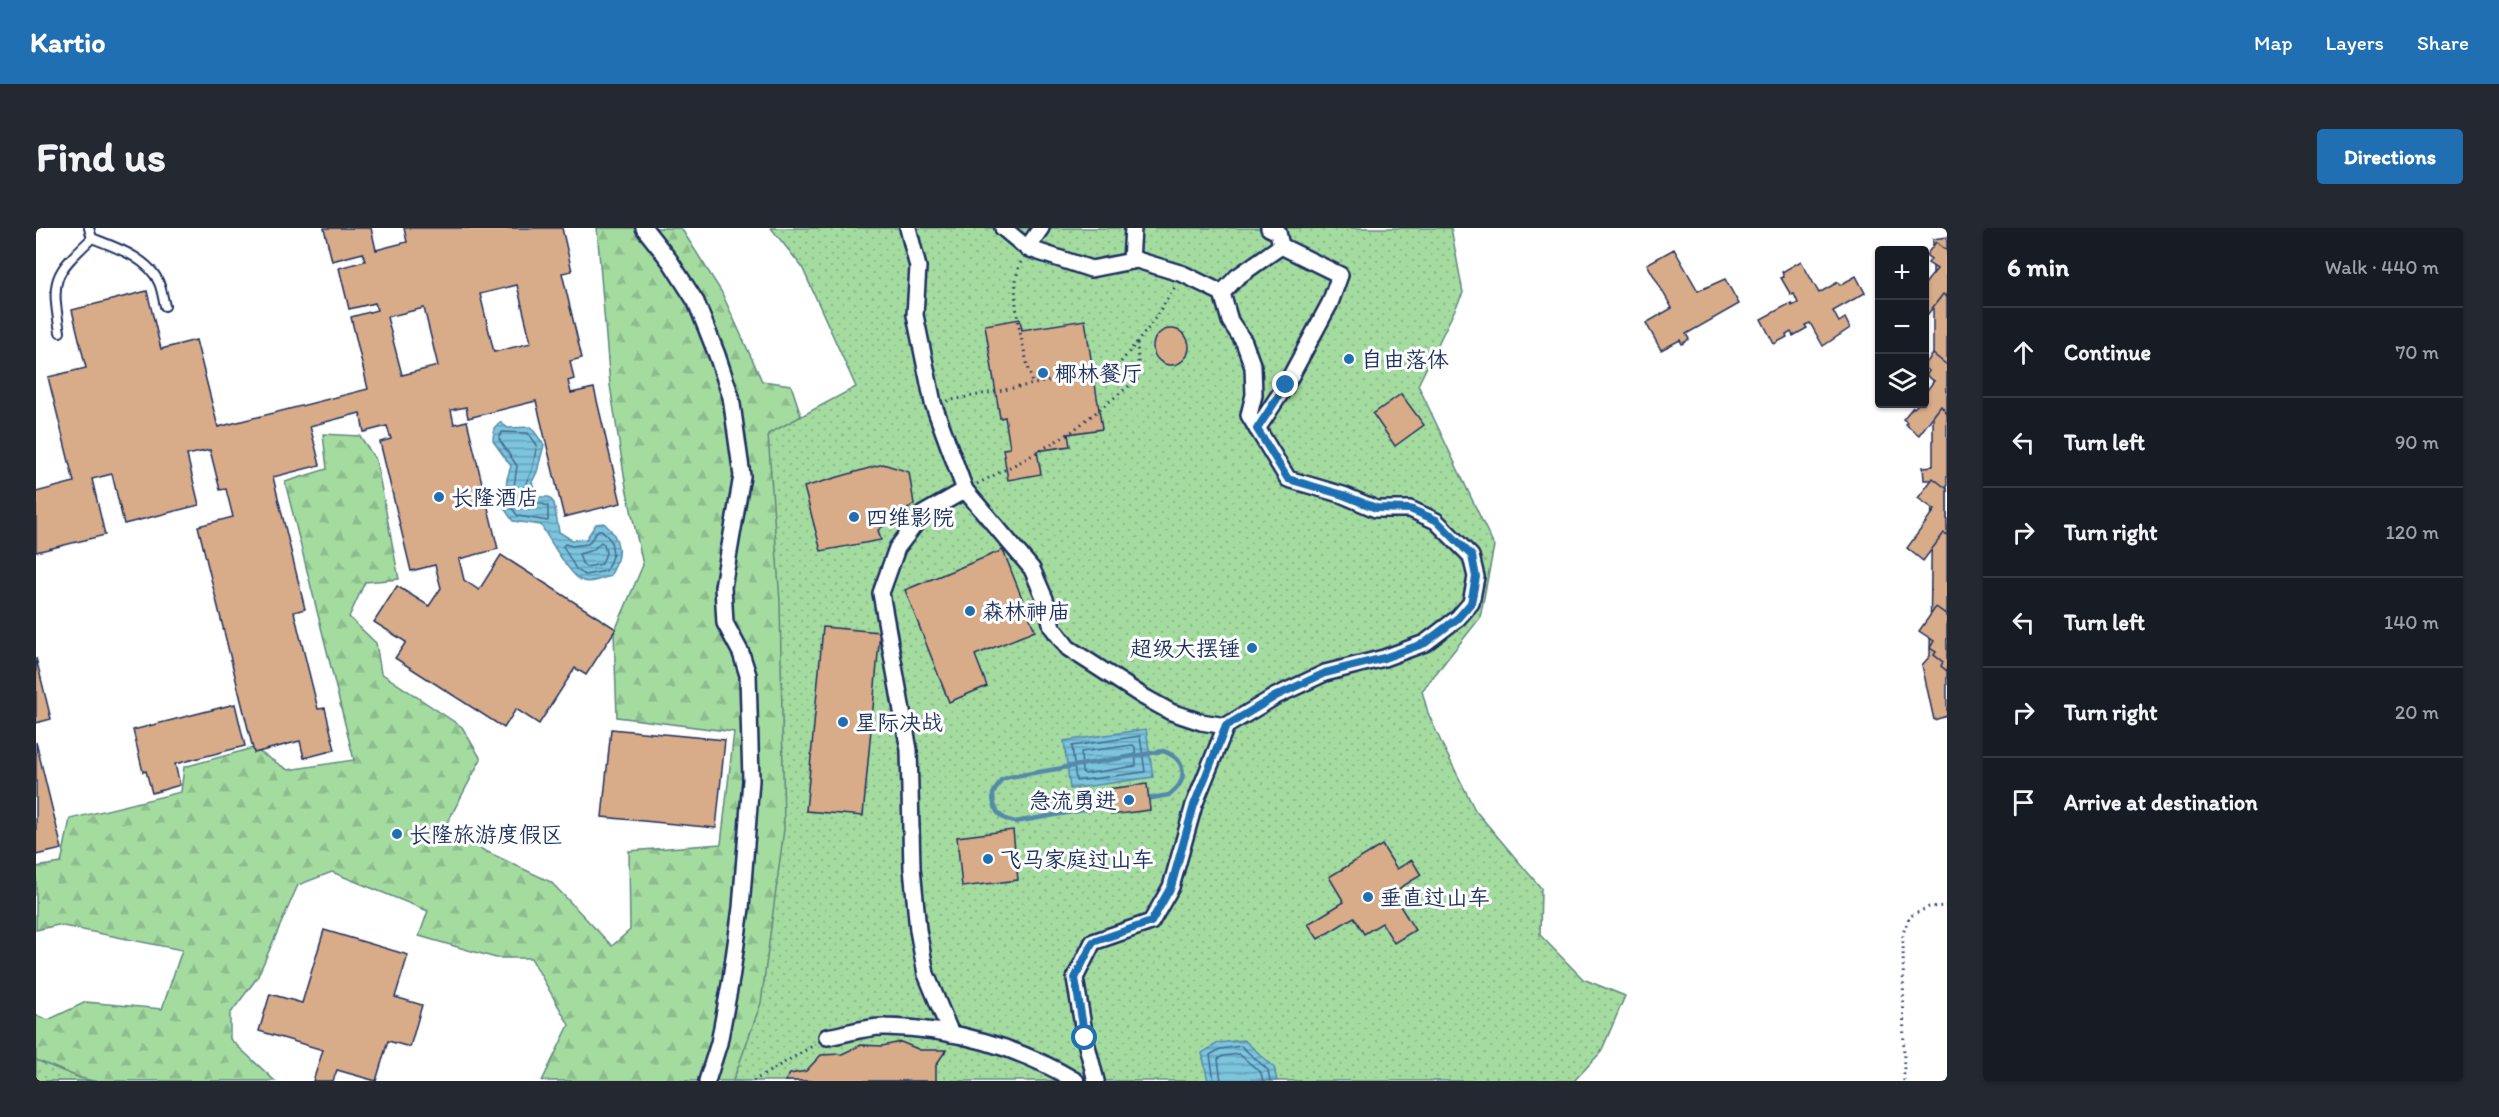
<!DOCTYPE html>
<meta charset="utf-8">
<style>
:root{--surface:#171b24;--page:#242831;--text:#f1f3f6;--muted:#9ea1a6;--line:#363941;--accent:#1f6fb2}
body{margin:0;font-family:Itim,"LXGW WenKai TC",sans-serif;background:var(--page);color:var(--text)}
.controls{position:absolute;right:18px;top:18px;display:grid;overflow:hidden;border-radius:6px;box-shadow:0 2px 4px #0004}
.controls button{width:54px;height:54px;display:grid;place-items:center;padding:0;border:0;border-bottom:2px solid var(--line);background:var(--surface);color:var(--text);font:30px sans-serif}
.stop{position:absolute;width:18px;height:18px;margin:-14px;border:4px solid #1f6fb2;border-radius:50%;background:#fff}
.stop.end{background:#1f6fb2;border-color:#fff;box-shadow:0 2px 6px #0008}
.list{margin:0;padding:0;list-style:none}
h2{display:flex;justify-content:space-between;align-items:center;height:78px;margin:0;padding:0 24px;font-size:26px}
h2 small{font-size:20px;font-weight:400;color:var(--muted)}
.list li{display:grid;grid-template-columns:39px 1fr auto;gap:18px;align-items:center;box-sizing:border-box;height:90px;padding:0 24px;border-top:2px solid var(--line)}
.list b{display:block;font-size:22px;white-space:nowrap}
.list em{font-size:20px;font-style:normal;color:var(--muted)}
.icon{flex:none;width:33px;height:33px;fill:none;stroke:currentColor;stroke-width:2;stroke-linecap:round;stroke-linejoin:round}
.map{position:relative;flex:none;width:1911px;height:853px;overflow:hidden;border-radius:6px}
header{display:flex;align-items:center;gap:36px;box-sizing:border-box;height:84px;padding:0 30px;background:var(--accent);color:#fff}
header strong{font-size:28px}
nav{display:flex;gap:33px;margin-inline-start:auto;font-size:21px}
.intro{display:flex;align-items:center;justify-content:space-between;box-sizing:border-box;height:144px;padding:0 36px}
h1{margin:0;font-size:42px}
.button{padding:15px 27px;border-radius:6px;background:var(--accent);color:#fff;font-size:21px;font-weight:700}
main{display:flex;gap:36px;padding:0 36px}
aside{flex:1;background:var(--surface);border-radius:6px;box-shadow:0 2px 4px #0004}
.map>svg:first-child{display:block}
.forest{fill:url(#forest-firs);stroke:#60867f;stroke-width:1.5}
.park{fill:url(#park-dots);stroke:#60867f;stroke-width:1.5}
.water{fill:url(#water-rules);stroke:#5589aa;stroke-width:1.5}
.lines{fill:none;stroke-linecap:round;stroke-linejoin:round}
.shore{stroke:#426b91;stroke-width:1.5}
.stream{stroke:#5589aa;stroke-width:4.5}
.building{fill:#d8ab89;stroke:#1b2f5e;stroke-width:1.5;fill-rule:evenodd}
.lane-casing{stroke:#1b2f5e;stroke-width:12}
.street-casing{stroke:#1b2f5e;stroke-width:20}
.path{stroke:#1b2f5e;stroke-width:3;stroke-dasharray:1.5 4.5;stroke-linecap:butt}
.lane{stroke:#fff;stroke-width:8}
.street{stroke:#fff;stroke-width:15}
.route{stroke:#1f6fb2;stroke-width:8}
.poi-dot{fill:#1f6fb2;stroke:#fff;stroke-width:2}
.labels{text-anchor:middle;stroke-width:6;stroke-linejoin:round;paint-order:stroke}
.poi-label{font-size:22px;fill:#1b2f5e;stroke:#fff;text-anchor:start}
</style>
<header>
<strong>Kartio</strong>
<nav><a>Map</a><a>Layers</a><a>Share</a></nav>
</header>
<div class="intro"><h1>Find us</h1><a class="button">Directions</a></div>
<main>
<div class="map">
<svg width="1911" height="853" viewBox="0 0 1911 853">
<defs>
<pattern id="forest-firs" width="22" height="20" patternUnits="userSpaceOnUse" patternTransform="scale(1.5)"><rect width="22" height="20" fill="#a4dca0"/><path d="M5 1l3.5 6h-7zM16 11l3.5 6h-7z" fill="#8dbd8c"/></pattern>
<pattern id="park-dots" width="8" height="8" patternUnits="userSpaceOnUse" patternTransform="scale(1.5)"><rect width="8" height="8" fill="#a4dca0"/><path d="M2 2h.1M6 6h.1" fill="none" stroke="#8dbd8c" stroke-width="1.8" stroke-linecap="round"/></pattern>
<pattern id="water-rules" width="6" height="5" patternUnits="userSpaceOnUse" patternTransform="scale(1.5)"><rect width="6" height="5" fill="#7cc5dd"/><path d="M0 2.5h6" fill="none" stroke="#65a0b6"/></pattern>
</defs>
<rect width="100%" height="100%" fill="#fff"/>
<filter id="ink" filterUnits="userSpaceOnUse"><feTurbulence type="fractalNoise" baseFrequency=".0167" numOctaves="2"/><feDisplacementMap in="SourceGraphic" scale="12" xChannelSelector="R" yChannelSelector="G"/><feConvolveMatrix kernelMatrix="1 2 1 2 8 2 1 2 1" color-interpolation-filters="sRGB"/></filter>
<g filter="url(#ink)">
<path class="forest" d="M561,0H645L685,63L726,153L755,157L774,215L811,598L705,853H506L533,797L495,730H460L383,708L392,683L296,644L262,657L221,750L194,786V811L239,853H0V787L12,792L50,774L126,781L146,722L22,697L0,702V639L25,635L34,591L145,564L148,539L217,520L252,542L318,532L249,254L291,241L287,206L324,208L340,232L363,351L329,354L313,389L340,415L345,445L426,499L445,531L407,603L515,654L576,718L594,702L593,623L685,616L698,504L581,489L578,405L607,337L590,259L574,157Z"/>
<g class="park">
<path d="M735,0H1415L1427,65L1382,157L1458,318L1444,390L1386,463L1392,485L1406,516L1439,582L1505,660L1504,707L1547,751L1589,768L1565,824L1538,853H697L725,775L748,601L744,374L732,206L820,159L766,39Z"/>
<path d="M0,832L44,850L58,853H0Z"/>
</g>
<g class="water">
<path d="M464,194L472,200L495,199L508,217L501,244L496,254L501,269H513L518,275L523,304L536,312L550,311L560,296L568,295C586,311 586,328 574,348C567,350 555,356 547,353C535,350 512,309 505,297L477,293L468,280L471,251L475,238L457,213L458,200Z"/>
<path d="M1110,501L1117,549L1034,561L1028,513Z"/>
<path d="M1208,812L1238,839L1241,853H1172L1166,825L1182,815Z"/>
</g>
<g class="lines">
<g class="shore">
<path d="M466,204L492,205L501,217L496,242L490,255L497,273L512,278V293L482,288L475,279L481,238L463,211Z"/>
<path d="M562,302H566L575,313L577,326L570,343L549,347L540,341L527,318L529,316L536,318L552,316Z"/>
<path d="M565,314L568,316L570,325L566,336L550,339L546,335L543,326L557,322Z"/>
<path d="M1104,508L1109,544L1040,553L1036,518Z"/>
<path d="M1097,517L1099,519L1100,538L1049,546L1046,544L1045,524Z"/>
<path d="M1178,853L1174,827L1184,821L1205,818L1232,842L1234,853"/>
<path d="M1185,853L1182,831L1187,828L1203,826L1225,845L1227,853"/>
</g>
<path class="stream" d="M1127,523C1151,531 1153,553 1133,567L979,594C963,591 957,582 957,566L965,552L973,549Z"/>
</g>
<g class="building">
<path d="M288,0H335L340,22L371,14L368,0H526L536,43L526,45L546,130L534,133L538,151L532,153L535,165L558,160L585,275L528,289L500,173L432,190L430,179L415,182L418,196L431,193L462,321L423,331L428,352L443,362L465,327L580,401L550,447L539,440L503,496L480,481L468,500L359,430L370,414L338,394L361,358L393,378L405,360L399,337L375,343L344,214L355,211L351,198L328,204L324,185L274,198L284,237L237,249L269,381L258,384L282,481L289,480L299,522L268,530L264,513L218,525L162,298L197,289L190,261L184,262L174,222L151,227L163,277L88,296L76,246L56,251L69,307L0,324V264L38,254L12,149L50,140L36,82L111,63L125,121L160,112L182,199L332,161L315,89L341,82L339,75L313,81L303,40L329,33L327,25L296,33ZM481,57L495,115L458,124L444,66ZM388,80L402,138L366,147L351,89Z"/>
<path d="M1911,9V488L1898,492L1886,437L1894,428L1896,252H1888L1887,239L1897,238V11Z"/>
<path d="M1900,14L1911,23V69L1907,66L1888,91V57L1901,41L1892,35L1895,31L1890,27Z"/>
<path d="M1638,21L1662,63L1689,51L1703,76L1650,106L1653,111L1646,116L1644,112L1625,122L1610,95L1636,80L1611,36Z"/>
<path d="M1765,33L1783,65L1802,54L1804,57L1820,48L1829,65L1797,83L1803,94L1809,90L1814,100L1787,118L1774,95L1769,97L1771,100L1757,108L1755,104L1750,107L1751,109L1738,116L1725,91L1755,75L1756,78L1762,75L1758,66L1755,67L1745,50L1748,49L1746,44Z"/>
<path d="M984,91L986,102L1049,92L1066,201L1032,206L1034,218L1001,223L1005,246L972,252L967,221L974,220L969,189L964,190L949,97Z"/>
<circle cx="1135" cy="119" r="18"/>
<path d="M1897,126L1911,137V186L1905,178L1883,207L1869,196L1871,194L1867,191L1877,179L1878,180L1882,176H1888V166L1898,153L1890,147L1893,143L1888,138Z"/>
<path d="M1365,166L1388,197L1359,218L1337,186Z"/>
<path d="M847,236L873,244L878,276L842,302L845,312L785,323L768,259Z"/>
<path d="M1897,250L1911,261V307L1908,305L1887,333L1871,320L1899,282L1882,270Z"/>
<path d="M967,322L999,403L939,427L951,458L913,474L869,362Z"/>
<path d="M1900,379L1911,387V443L1905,438L1907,434L1898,427L1900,424L1894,420L1898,413L1883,403Z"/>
<path d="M787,399L844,404L827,588L770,583Z"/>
<path d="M0,430L15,491L0,495Z"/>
<path d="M199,476L209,518L139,536L144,557L116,565L110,543L107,544L97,502Z"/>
<path d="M575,501L689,512L680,600L566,589Z"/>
<path d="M0,514L26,621L0,627Z"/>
<path d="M1111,556L1114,582L1075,587L1071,561Z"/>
<path d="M977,602L982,652L926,659L921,609Z"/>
<path d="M1346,617L1361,641L1376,632L1385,647L1356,665L1379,702L1358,715L1346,695L1328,706L1318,689L1282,711L1272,696L1308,674L1293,649Z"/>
<path d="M288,702L372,727L359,769L386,777L374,819L352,813L340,853L301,842L297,853H277L287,822L223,803L234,766L266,775Z"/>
<path d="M865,814L884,822H910L900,837V853H749L754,846L770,843L785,827L806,826L825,817L846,818Z"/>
</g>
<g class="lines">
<defs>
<g id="lane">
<path d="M53,0L56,10"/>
<path d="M24,104C15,50 17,47 56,10C79,19 113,30 123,55C126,62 127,71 129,78"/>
</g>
<g id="street">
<path d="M608,0L634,33L660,74L681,127L695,169L706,248L687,359L689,395L705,425L712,447L715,552L705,680L695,751L683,815L671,853"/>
<path d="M872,0L882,39L879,87L897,175L929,262L996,341L1009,371L1016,399L1032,420L1108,469L1135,484L1165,494L1190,498"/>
<path d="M967,0L991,20L1055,41L1101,32L1147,46L1186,65L1194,93L1208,114L1217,139L1218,167L1213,187L1252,251L1307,267L1340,281H1374L1400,293L1435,328L1440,349L1435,375L1422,390L1389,415L1348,430L1289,445L1240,468L1190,498L1158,577L1135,659L1115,694L1057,714L1039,750L1049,810L1060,853"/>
<path d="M991,20L1005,0"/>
<path d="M1095,33L1097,0"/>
<path d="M1186,65L1201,49L1245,18L1242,4L1233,0"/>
<path d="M1221,201L1250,157L1294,75L1304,47L1245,18"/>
<path d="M915,806L890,746L882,702L876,640L873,522L845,365L861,320L887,286L929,262"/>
<path d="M791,809C810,806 831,798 850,799C917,800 983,819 1040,853"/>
</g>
</defs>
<use href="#lane" class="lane-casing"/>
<use href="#street" class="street-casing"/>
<g class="path">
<path d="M985,34C970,66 989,122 996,156"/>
<path d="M911,173L1080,140L1114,98L1139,59"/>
<path d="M941,256L986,233L1034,205L1103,150L1101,114"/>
<path d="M717,853L780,816"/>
<path d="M1868,853L1867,705L1874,688L1893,679L1911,678"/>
</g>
<use href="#lane" class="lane"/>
<use href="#street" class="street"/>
</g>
</g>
<g class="lines" filter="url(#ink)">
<path class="route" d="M1049,810L1039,750L1057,714L1115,694L1135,659L1158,577L1190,498L1240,468L1289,445L1348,430L1389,415L1422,390L1435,375L1440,349L1436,328L1400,292L1374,281L1340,280L1307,267L1252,251L1221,201L1250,157"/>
</g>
<g class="poi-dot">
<circle cx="1313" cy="131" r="6"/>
<circle cx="1007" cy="145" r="6"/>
<circle cx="403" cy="269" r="6"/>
<circle cx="818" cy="289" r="6"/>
<circle cx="934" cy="383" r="6"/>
<circle cx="1216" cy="420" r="6"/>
<circle cx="807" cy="494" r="6"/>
<circle cx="1093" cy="572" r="6"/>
<circle cx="361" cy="606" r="6"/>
<circle cx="952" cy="631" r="6"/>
<circle cx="1332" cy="669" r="6"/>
</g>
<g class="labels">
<g class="poi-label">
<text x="1325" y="139">自由落体</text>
<text x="1019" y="153">椰林餐厅</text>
<text x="415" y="277">长隆酒店</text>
<text x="830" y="297">四维影院</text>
<text x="946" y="391">森林神庙</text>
<text x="1204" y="428" text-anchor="end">超级大摆锤</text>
<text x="819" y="502">星际决战</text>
<text x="1081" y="580" text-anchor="end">急流勇进</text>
<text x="373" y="614">长隆旅游度假区</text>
<text x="964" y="639">飞马家庭过山车</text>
<text x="1344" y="677">垂直过山车</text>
</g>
</g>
</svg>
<div class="controls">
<button>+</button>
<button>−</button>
<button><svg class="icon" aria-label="layers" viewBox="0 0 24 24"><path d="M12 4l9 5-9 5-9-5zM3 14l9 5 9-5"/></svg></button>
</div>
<div class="stop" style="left:1049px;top:810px"></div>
<div class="stop end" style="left:1250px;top:157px"></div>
</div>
<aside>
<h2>6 min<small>Walk · 440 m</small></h2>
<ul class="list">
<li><svg class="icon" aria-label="ahead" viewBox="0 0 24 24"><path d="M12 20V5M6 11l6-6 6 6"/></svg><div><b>Continue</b></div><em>70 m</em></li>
<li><svg class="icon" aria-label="left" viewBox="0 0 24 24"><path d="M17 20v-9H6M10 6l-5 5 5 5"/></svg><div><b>Turn left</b></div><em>90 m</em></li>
<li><svg class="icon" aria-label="right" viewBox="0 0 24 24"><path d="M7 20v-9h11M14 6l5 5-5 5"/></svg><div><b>Turn right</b></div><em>120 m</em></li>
<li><svg class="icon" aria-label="left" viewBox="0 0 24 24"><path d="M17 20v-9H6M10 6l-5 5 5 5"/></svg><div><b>Turn left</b></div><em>140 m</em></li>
<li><svg class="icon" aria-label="right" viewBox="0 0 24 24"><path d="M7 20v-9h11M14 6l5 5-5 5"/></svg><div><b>Turn right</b></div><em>20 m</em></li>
<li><svg class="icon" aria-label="arrive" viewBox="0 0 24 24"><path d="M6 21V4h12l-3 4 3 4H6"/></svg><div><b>Arrive at destination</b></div></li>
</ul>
</aside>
</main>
